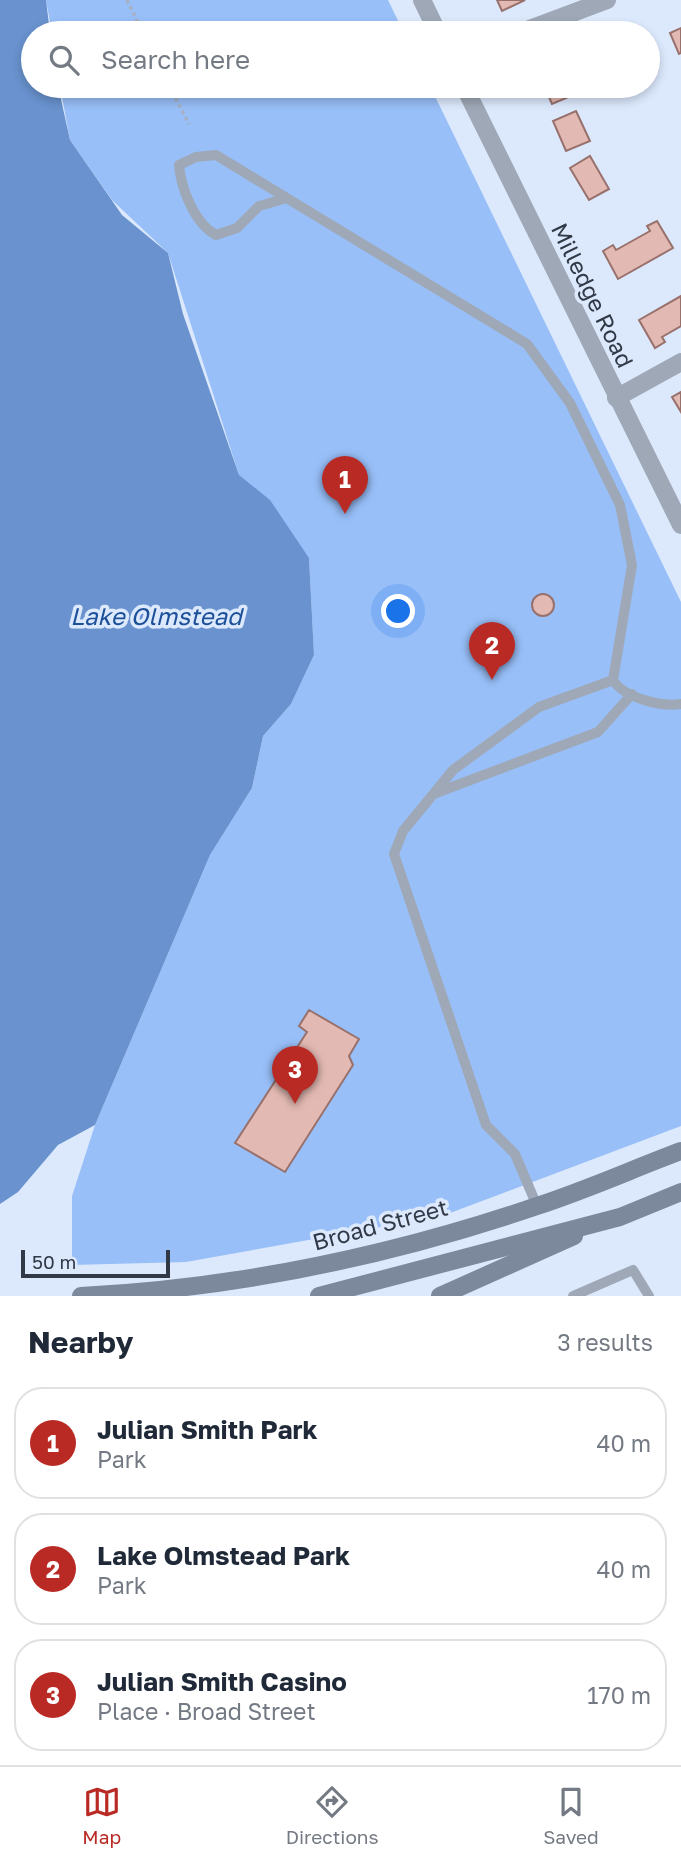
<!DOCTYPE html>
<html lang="en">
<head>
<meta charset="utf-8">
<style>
  :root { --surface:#fff; --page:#f6f6f7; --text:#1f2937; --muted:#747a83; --line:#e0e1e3; --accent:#b92a25 }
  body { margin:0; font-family:"Golos Text",sans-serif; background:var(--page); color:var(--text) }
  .scale { position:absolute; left:21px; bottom:18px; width:149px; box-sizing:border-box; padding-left:7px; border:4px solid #313946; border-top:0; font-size:19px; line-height:24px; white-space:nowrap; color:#313946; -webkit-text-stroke:5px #dce9fd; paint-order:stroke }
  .you { position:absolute; left:399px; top:612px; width:24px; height:24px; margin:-18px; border:5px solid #fff; border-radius:50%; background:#1a73e8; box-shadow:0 0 0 10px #1a73e833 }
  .badge { display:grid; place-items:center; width:46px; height:46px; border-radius:50%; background:var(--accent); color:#fff; font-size:23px; font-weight:700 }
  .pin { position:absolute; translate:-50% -58px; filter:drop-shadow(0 2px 4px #0008) }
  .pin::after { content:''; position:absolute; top:37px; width:24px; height:21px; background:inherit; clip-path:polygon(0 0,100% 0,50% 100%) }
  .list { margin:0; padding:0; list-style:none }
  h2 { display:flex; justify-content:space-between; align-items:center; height:91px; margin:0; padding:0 28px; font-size:30px }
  h2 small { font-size:23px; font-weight:400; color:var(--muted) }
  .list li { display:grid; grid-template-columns:46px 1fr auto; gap:21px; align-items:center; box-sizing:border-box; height:112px; margin:0 14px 14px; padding:0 14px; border:2px solid var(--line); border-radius:28px }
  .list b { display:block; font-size:26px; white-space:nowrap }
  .list p { margin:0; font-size:23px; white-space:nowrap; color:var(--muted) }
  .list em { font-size:23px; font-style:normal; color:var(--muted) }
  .icon { flex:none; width:38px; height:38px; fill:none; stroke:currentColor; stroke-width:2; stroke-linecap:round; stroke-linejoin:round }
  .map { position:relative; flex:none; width:681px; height:1296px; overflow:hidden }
  .search { position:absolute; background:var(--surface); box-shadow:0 4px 10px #0003; left:21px; right:21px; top:21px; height:77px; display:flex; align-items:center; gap:18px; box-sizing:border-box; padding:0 24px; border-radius:38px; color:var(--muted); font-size:26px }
  .sheet { height:469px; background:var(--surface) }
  nav { display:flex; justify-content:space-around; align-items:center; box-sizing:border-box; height:98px; border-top:2px solid var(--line); background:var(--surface); font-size:19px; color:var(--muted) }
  nav a { display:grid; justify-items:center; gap:4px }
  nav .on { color:var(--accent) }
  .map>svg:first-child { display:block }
</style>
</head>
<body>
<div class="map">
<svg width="681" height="1296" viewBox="0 0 681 1296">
  <rect width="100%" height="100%" fill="#dce9fd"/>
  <g fill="#98bff8">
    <polygon points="46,0 388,0 404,33 52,33"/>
    <polygon points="60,86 430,86 681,602 681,1126 442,1216 186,1262 72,1265 72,1196 95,1125 210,855 252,788 263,736 291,704 314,655 309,558 239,475 168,253 112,200 70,140"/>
  </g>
  <polygon fill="#6992ce" points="0,0 46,0 50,33 33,33 33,86 58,86 70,140 122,215 168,253 183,314 239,475 270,500 309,558 314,655 291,704 263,736 252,788 210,855 95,1125 58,1145 18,1192 0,1204"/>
  <g fill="#e3b9b3" stroke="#98716c" stroke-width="2">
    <polygon points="497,0 525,0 502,11"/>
    <polygon points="681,28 681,53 679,54 670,33"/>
    <polygon points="544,86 575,86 578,93 552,104"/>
    <polygon points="576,111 590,141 566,151 553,121"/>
    <polygon points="590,156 609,189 589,200 570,168"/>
    <polygon points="657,221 673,248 618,279 603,251 613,245 616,250 650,231 647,226"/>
    <polygon points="681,296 681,326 662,337 665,342 655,348 639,320"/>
    <polygon points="681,392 681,412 672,397"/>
    <circle cx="543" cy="605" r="11"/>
    <polygon points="309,1010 359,1039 349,1056 353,1065 285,1172 235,1143 307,1032 299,1026"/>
  </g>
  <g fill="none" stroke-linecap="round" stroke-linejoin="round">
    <g stroke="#a5b0c2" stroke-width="3.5" stroke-dasharray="3.5 3.5" stroke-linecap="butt">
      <polyline points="127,0 143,33"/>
      <polyline points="169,86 189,124"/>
    </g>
    <g stroke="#9fa8b6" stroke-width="10">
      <path d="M287,198L259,206L237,228L216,235C195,224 181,189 179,165L196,157L216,155L527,344L570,403L620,505L632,565L613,680C624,698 661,707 681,704"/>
      <polyline points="436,793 598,732 632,694"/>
      <polyline points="537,1206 515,1154 486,1125 394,854 403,831 453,770 539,707 613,680"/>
      <polyline points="573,1296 633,1270 649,1296"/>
    </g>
    <g stroke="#9fa8b6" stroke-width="18">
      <polyline points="422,0 438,33"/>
      <polyline points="519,33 607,0"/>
      <polyline points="464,86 681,525"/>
      <polyline points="616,398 681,362"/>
    </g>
    <g stroke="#7c899d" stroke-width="18">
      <path d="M81,1296C237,1288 390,1256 537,1206C586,1190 633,1169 681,1151"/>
      <polyline points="319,1296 620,1217 681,1192"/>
      <polyline points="440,1296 574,1236"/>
    </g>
  </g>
  <g text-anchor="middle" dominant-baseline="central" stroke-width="7" stroke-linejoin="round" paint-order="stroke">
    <g font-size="23" fill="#313946" stroke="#dce9fd">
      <text transform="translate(593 295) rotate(64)">Milledge Road</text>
      <text transform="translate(380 1224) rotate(-15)">Broad Street</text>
    </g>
    <g font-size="24" font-style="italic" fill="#1c5099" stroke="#dce9fd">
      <text x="156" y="615">Lake Olmstead</text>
    </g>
  </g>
</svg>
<div class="scale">50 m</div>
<div class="you"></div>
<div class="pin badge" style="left:345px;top:514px">1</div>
<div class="pin badge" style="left:492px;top:680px">2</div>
<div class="pin badge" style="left:295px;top:1104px">3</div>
<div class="search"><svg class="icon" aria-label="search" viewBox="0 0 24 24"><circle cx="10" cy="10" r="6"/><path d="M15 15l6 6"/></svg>Search here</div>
</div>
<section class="sheet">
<h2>Nearby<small>3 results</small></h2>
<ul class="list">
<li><span class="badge">1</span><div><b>Julian Smith Park</b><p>Park</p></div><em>40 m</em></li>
<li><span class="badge">2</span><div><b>Lake Olmstead Park</b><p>Park</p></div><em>40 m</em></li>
<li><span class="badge">3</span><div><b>Julian Smith Casino</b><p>Place · Broad Street</p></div><em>170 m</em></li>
</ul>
</section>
<nav>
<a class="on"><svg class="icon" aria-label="map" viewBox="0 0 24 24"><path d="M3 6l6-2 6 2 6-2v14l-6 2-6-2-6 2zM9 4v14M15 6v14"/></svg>Map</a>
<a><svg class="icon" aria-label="directions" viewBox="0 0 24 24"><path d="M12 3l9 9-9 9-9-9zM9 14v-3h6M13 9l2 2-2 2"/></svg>Directions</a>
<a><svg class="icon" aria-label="saved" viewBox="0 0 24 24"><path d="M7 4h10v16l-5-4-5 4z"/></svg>Saved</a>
</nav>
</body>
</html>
